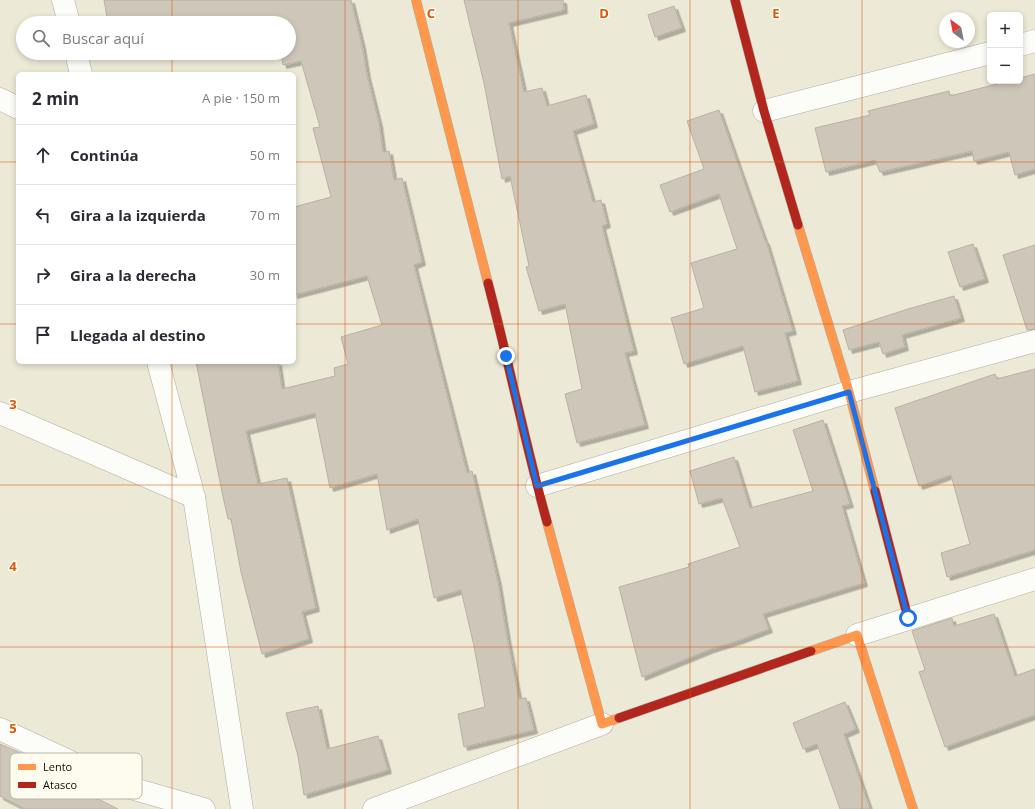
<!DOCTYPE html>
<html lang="es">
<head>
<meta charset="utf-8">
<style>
  :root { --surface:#fff; --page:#f7f7f7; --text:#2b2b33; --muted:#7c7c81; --line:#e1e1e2 }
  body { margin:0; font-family:"Open Sans",sans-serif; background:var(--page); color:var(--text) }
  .controls { position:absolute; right:12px; top:12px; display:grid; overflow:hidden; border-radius:6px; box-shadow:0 2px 6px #0003 }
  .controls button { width:36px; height:36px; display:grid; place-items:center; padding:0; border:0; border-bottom:1px solid var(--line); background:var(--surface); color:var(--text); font:20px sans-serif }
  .compass { position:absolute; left:939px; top:12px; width:36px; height:36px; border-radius:50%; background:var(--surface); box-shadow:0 2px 6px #0003; rotate:328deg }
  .stop { position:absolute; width:12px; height:12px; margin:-9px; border:3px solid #1a73e8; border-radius:50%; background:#fff }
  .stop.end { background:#1a73e8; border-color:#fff; box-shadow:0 1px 4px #0008 }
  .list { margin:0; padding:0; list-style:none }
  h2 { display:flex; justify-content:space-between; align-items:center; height:52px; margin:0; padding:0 16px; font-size:17px }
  h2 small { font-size:13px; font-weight:400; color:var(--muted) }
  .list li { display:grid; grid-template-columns:26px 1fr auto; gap:12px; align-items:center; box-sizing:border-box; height:60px; padding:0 16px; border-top:1px solid var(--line) }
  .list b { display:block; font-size:15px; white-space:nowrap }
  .list em { font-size:13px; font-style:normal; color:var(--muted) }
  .icon { flex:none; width:22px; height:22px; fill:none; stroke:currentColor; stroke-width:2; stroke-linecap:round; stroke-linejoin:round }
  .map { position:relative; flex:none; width:1035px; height:809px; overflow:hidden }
  .search { position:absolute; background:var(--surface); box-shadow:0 2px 6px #0003; left:16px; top:16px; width:280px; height:44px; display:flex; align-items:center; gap:10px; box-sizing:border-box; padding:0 14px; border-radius:22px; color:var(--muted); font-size:15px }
  .panel { position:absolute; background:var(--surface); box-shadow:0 2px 6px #0003; left:16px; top:72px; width:280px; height:292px; border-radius:6px }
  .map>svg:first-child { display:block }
</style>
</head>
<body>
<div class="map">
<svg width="1035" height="809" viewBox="0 0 1035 809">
  <defs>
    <filter id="shadow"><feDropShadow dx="3.5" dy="3.5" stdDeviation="0" flood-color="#0004"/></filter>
  </defs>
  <rect width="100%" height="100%" fill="#ece9d6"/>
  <g fill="#cec7b9" stroke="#b8b1a4" filter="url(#shadow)">
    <polygon points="104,0 351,0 362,45 367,75 379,123 383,152 389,151 394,180 402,178 422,262 414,265 467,473 472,471 498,582 507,637 519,699 526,698 534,730 464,747 458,714 485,707 474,646 461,590 434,598 418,519 387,530 377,474 330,488 315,413 246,431 258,484 287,478 316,608 302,612 309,639 262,654 241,572 231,519 228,519 222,492 196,362 278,362 282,389 335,376 334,368 348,364 341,337 382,325 367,276 294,295 294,207 331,197 313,128 320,127 301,61 283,65 281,53 289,53 289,23 108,23"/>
    <polygon points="464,0 563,0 564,10 509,23 524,92 542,88 547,106 586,95 594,124 573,131 593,202 601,200 607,224 602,226 634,351 625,353 645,425 577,443 565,394 582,389 565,304 539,311 526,267 529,266 510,176 502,179 484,83"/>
    <polygon points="674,6 682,28 655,37 648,15"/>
    <polygon points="1035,74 1035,169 1015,175 1009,152 974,161 972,151 880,172 875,160 826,172 815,128 870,115 868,111 949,91 950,96 1009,81 1020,81 1020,78"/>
    <polygon points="719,110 765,241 766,241 793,331 785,333 798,381 755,392 743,346 684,364 671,318 704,308 691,263 737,249 719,194 670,212 660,185 704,169 687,121"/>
    <polygon points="973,244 985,279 960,287 948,252"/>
    <polygon points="1035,245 1035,329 1027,330 1003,255"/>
    <polygon points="954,296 961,318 902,335 905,347 883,354 879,342 849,350 843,330 908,309"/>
    <polygon points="1035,369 1035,550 947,577 941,553 970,544 951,475 919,486 895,408 995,374 997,379"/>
    <polygon points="823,420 850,504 842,506 864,583 763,614 769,629 740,640 711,649 642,677 619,587 689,567 688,564 740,547 722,498 699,504 690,471 734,457 750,508 813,491 793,430"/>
    <polygon points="994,614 1015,676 1035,669 1035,715 945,747 919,672 925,670 912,631 952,618 954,626"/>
    <polygon points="845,702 856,729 844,734 870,809 840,809 817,744 803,749 793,723"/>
    <polygon points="318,706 327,749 378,736 388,770 304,795 298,756 286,713"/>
    <polygon points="0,744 30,757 28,763 54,777 118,809 25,809 0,796"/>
  </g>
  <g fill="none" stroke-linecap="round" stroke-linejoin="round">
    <g stroke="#b0ae9f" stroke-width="23">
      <g id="street">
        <polyline points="63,0 69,23"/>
        <polyline points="1020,45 1035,41"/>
        <polyline points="76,53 81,74"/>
        <polyline points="0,99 18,108"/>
        <polyline points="764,111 990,53"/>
        <polyline points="158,362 194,497 242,809"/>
        <polyline points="0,413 194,497"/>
        <polyline points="537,486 849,392 1035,341"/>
        <polyline points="857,635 1035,579"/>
        <polyline points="0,729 120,785 204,809"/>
        <polyline points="374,809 602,724"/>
      </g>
    </g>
    <g stroke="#b0ae9f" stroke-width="10">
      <g id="slow">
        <polyline points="416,0 488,283"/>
        <polyline points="798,225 849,392 875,491"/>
        <polyline points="547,522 602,724 619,718"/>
        <polyline points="811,651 857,635 913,809"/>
      </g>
    </g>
    <g stroke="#b0ae9f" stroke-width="10">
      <g id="jam">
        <polyline points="735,0 764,111 798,225"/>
        <path d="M488,283C509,363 525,443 547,522"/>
        <polyline points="875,491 908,618"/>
        <polyline points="619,718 811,651"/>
      </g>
    </g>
    <use href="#street" stroke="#fcfcf9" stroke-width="22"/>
    <use href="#slow" stroke="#ff974d" stroke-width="9"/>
    <use href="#jam" stroke="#b3261e" stroke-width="9"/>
  </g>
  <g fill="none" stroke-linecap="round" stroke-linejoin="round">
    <polyline stroke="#1a73e8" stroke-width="5" points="506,356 537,486 849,392 908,618"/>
  </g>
  <path fill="none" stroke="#dd550c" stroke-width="1" stroke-opacity="0.55" d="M172,0V23M345,0V809M518,0V809M690,0V809M862,0V809M172,53V74M0,162H18M294,162H1035M0,324H18M294,324H1035M172,362V809M0,485H1035M0,647H1035"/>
  <rect x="10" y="753" width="132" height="46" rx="6" fill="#fefcee" stroke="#b7b5a8" stroke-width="1"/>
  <rect x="18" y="764" width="18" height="6" fill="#ff974d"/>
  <rect x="18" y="782" width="18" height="6" fill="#b3261e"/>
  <g font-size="11" fill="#110f04">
    <text x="43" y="771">Lento</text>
    <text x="43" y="789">Atasco</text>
  </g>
  <g font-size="13" text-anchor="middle" font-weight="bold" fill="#dd550c" stroke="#fefcee" stroke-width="3" stroke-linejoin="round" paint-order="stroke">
    <text x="431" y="18">C</text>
    <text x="604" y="18">D</text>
    <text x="776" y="18">E</text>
    <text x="13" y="409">3</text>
    <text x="13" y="571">4</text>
    <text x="13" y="733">5</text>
  </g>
</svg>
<div class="controls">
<button>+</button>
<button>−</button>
</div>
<svg class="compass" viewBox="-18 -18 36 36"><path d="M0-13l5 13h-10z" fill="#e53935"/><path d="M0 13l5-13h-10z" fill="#7c7c81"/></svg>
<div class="stop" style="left:908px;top:618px"></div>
<div class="stop end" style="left:506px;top:356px"></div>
<div class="search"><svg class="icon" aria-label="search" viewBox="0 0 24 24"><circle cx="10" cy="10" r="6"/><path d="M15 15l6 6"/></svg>Buscar aquí</div>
<section class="panel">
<h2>2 min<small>A pie · 150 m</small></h2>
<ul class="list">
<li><svg class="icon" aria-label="ahead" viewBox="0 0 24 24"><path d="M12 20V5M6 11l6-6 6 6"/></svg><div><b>Continúa</b></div><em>50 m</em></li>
<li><svg class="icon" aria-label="left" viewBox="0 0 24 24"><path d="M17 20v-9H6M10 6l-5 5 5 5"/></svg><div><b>Gira a la izquierda</b></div><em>70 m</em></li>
<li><svg class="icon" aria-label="right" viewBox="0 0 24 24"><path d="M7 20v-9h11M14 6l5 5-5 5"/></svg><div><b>Gira a la derecha</b></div><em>30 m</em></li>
<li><svg class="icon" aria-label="arrive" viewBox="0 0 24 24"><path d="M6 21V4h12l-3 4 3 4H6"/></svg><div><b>Llegada al destino</b></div></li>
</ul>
</section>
</div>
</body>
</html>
